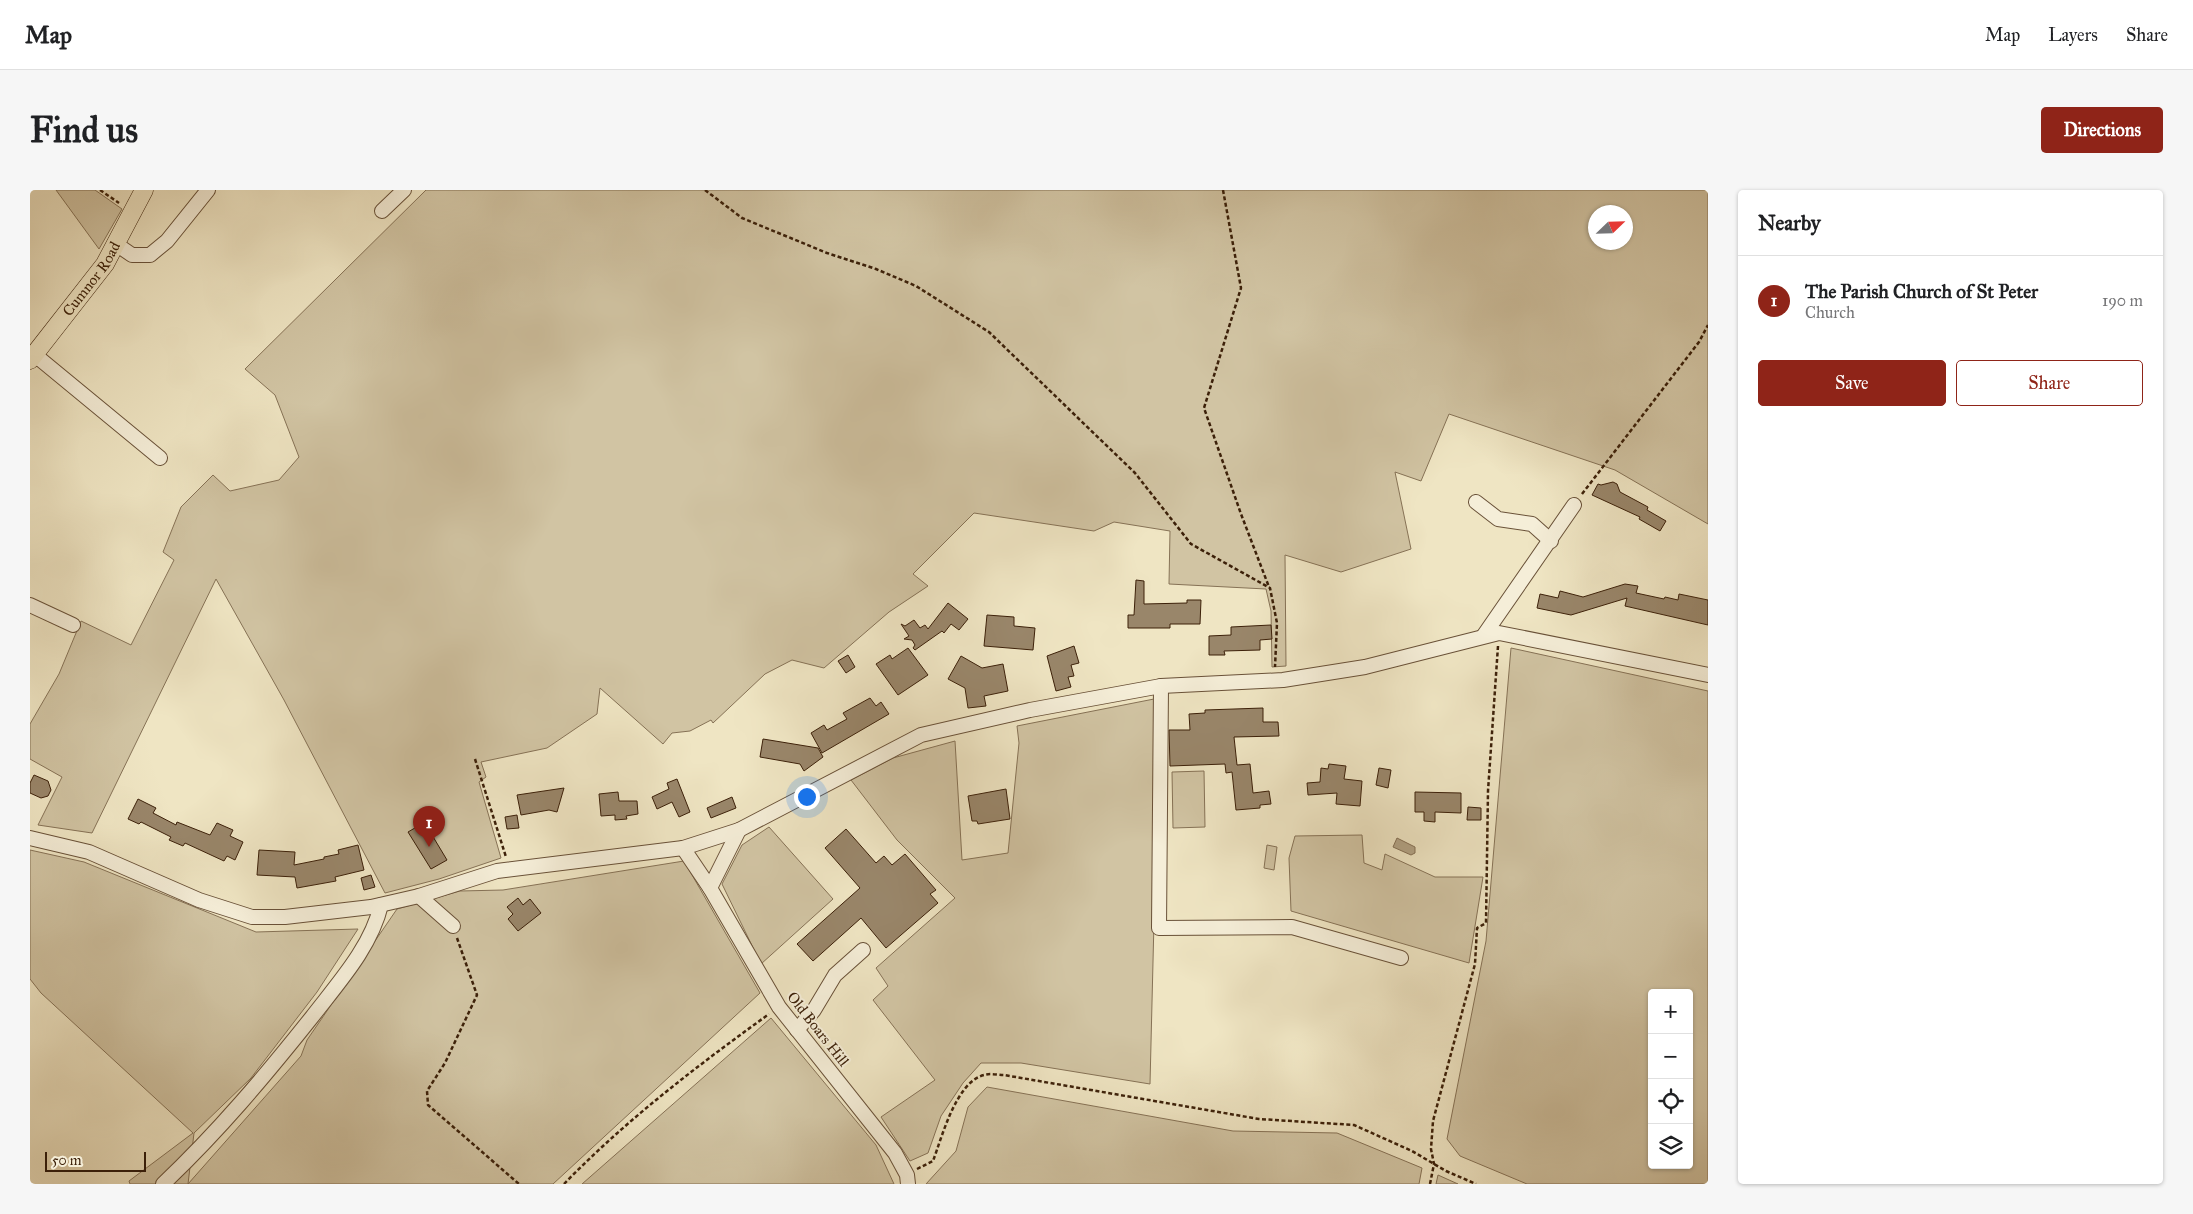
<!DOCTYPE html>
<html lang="en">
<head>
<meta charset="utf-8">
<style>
  :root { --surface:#fff; --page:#f6f6f6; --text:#202124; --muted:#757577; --line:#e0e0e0; --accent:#8f2418 }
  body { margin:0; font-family:"IM FELL Great Primer",serif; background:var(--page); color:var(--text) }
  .controls { position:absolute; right:15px; bottom:15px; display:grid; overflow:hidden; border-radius:5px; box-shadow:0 1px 4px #0004 }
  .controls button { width:45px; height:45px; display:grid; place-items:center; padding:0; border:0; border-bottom:1px solid var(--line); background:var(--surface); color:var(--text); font:25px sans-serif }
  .compass { position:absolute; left:1558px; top:15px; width:45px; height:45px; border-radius:50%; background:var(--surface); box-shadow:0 1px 4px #0004; rotate:67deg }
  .scale { position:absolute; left:15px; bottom:12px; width:101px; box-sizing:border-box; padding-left:5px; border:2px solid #3c2009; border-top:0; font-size:14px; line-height:18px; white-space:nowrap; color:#3c2009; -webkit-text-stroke:4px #f5eed8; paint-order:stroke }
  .you { position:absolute; left:776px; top:606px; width:18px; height:18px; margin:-12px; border:4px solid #fff; border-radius:50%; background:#1a73e8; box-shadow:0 0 0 8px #1a73e833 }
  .badge { display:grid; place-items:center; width:32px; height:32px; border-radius:50%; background:var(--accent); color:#fff; font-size:16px; font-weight:700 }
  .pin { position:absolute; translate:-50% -41px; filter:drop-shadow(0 1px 2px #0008) }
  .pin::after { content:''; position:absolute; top:26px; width:18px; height:15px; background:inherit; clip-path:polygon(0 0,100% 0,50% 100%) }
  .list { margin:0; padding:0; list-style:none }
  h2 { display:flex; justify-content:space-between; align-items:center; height:65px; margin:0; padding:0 20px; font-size:21px }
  h2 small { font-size:16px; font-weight:400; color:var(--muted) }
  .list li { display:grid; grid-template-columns:32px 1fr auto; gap:15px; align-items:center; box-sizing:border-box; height:90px; padding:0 20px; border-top:1px solid var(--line) }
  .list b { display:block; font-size:19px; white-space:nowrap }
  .list p { margin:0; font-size:16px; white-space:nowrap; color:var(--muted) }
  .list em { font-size:16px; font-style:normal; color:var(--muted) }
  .actions { display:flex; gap:10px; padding:15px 20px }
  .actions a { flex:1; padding:11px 0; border:1px solid var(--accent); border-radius:5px; text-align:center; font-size:18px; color:var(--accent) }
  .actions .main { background:var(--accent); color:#fff }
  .icon { flex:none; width:28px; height:28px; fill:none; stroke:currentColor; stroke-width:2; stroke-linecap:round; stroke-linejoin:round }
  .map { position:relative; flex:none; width:1678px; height:994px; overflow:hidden; border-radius:5px }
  header { display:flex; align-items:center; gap:30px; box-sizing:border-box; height:70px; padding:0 25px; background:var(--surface); border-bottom:1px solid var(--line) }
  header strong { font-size:24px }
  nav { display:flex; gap:28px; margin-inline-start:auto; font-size:18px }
  .intro { display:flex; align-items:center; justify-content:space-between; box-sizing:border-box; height:120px; padding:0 30px }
  h1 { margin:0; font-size:35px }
  .button { padding:12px 22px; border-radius:5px; background:var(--accent); color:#fff; font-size:18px; font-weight:700 }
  main { display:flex; gap:30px; padding:0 30px }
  aside { flex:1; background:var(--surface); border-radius:5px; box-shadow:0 1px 4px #0004 }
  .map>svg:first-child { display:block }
</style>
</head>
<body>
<header>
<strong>Map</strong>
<nav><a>Map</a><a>Layers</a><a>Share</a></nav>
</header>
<div class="intro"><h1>Find us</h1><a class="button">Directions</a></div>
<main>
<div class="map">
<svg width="1678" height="994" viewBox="0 0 1678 994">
  <rect width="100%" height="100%" fill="#efe5c3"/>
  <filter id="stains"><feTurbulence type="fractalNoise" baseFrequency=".004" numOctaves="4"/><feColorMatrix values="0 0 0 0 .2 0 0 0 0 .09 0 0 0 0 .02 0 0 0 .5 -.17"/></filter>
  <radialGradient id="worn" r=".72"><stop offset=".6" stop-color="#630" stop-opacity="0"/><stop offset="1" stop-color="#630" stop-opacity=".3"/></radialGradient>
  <g fill="#d1c4a3" stroke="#867256" fill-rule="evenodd">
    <polygon points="26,0 65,0 92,19 69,59"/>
    <path d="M396,0H1678V334L1585,280L1419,224L1391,291L1365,282L1381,359L1311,382L1255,365L1256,476L1242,477L1241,421L1236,399L1139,394L1140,341L1084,332L1064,341L944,323L883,384L898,396L859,422L794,478L762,470L735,484L683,533L681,530L660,541L642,543L633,554L570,498L567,524L517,558L451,572L456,587L449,592L471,668L409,689L355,703L254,510L186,389L62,643L8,635L32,587L0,569V534L29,484L51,431L101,455L144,370L133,362L151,317L183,285L200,301L249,290L269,267L245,205L215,179ZM1566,22H1596V52H1566Z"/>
    <path d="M1481,458L1678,501V994H1497L1430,966L1417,949L1456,751ZM1622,803H1659V975H1622Z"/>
    <polygon points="1124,509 1124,731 1120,894 991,873 951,873 933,893 911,926 898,963 880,971 851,927 905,890 843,810 858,796 846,778 925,708 867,650 821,590 863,568 925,551 932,670 978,663 989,553 987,536"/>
    <polygon points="1174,581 1175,637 1143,638 1142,582"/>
    <polygon points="739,637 803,709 731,774 692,694 712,655"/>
    <polygon points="1332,645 1334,673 1352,680 1355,664 1405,687 1453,687 1439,773 1261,721 1259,668 1265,646"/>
    <polygon points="1237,655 1247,657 1244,680 1234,678"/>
    <polygon points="0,660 54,672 226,742 328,739 287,802 221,888 164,943 158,994 100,994 99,991 163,943 11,803 0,789"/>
    <polygon points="654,671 730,803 523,994 158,994 271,866 277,850 367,719 430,701 473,700"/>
    <polygon points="741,828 846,955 864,994 552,994"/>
    <polygon points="957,897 1203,941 1307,943 1392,978 1389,994 896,994 926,961 938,917"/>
    <polygon points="1408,985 1428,994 1406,994"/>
  </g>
  <polygon fill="#b2a284" stroke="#836e53" points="1367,648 1385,657 1385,663 1381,665 1363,657"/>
  <g fill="#99866a" stroke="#3c2009">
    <polygon points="1583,292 1587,294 1590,302 1618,317 1617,320 1636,331 1630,341 1609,329 1610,327 1562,305 1568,294 1571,295"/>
    <polygon points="1106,390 1114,391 1114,414 1157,413 1157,410 1171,410 1170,434 1140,434 1140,438 1098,438 1098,425 1104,425"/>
    <polygon points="1595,394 1608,396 1606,403 1634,409 1635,407 1648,410 1649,404 1678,410 1678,435 1595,416 1597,408 1541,425 1507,418 1510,404 1528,408 1530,401 1553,407"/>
    <polygon points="918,413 938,429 929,440 921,434 914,443 912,441 885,460 883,458 885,455 882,450 874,449 879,446 871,434 875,436 884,430 890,438 895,435 898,439"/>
    <polygon points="957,425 984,427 984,436 1005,438 1003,460 954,456"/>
    <polygon points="1241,435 1242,449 1230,450 1230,460 1194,461 1195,465 1179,465 1179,446 1201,445 1201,437"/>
    <polygon points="1044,456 1049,473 1041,475 1044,486 1038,487 1041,497 1026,501 1017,466"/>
    <polygon points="878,458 898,485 868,505 846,474 860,465 862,469"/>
    <polygon points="818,465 825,477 816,483 808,471"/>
    <polygon points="931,466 952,478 973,474 978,501 954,506 956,516 938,518 935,498 918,489"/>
    <polygon points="840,508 846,516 851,512 859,524 792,563 781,543 794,535 797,540 817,529 813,523"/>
    <polygon points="1233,518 1233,532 1248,532 1249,546 1204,547 1207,575 1220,574 1223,603 1239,601 1241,614 1230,615 1230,618 1206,620 1202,582 1196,583 1195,574 1140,576 1139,540 1160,540 1159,524 1175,523 1175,520"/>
    <polygon points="733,549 788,558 793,567 774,581 770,574 730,567"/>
    <polygon points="1299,574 1316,576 1314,589 1332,591 1330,616 1306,614 1307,603 1278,605 1277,593 1290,592 1291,578 1298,579"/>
    <polygon points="1349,578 1361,580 1358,598 1346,595"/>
    <polygon points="4,585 18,591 21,600 18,606 11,608 0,603 0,593"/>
    <polygon points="647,589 660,622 649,627 642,612 627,619 622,607 639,599 637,593"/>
    <polygon points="534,598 527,622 519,620 491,625 487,605"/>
    <polygon points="976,599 980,629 948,634 947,631 942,631 938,606"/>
    <polygon points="588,602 589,611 607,611 608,624 596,626 597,629 585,630 585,625 571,626 569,604"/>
    <polygon points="1385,602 1431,603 1431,623 1405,622 1405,632 1394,631 1394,622 1385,622"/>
    <polygon points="702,607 706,618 681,628 677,618"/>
    <polygon points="108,609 126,618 123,623 146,635 147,632 180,645 187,633 203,640 200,646 213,652 205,670 197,666 194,671 155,653 153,656 139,650 141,647 111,632 109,634 98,629"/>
    <polygon points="1438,617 1451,618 1451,630 1437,630"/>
    <polygon points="487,625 489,638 477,639 475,627"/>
    <polygon points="402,628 410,640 402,645 417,670 401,679 378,642"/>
    <polygon points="816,639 846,673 854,666 862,675 875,664 906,700 900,704 908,713 856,758 831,728 783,771 767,754 830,698 795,658"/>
    <polygon points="328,655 334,680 305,687 306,691 267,698 265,687 227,685 229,660 265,662 264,675 294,669 294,667 309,664 308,660"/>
    <polygon points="341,685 345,697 334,700 331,688"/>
    <polygon points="488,708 493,715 500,709 511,723 488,741 478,729 483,724 477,717"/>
  </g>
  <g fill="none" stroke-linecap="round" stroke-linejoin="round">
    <g stroke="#695138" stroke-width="16">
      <g id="minor">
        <polyline points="352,21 374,0"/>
        <polyline points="86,54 102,65 120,65 137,51 178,0"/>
        <polyline points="5,165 130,268"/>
        <polyline points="1446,312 1468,329 1502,334 1521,351"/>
        <polyline points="0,415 43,435"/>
        <polyline points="1454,445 1544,315"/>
        <polyline points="1131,496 1129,738 1262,737 1371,768"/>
        <polyline points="0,648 59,662 169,710 222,727 255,727 341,717 389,706 467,681 653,658 709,640 891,545 1000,520 1131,496 1253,490 1335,477 1469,443 1678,485"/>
        <polyline points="653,658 680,698 749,817 865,963 877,985 878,994"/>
        <polyline points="680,698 709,640"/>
        <polyline points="389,706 423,736"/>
        <polyline points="767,840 784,820 805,785 833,760"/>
        <path d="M133,994C188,942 235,886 282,827C309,792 341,757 351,715"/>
      </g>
    </g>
    <g stroke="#3c2009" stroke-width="19">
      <g id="major">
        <path id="s1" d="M0,170L75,74L114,0"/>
      </g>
    </g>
    <g stroke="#3c2009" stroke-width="2.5" stroke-dasharray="4 2.5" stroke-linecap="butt">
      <polyline points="70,0 89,13"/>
      <polyline points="675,0 712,28 797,63 846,79 886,96 959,142 1105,283 1161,354 1240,398 1247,433 1245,477"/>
      <polyline points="1193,0 1211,98 1174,218 1211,324 1239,397"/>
      <polyline points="1552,304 1669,152 1678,135"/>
      <polyline points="445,569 476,667"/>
      <polyline points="427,748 447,805 415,873 397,901 398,915 489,994"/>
      <path d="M887,979L903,971C912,947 926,892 954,885C960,883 968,885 974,885L1229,929L1324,935L1382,961L1416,981L1446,994"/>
      <path d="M534,994C596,930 667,876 739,824"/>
      <polyline points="1400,994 1404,974 1401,959 1403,931 1445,774 1447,738 1456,733 1458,601 1468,456"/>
    </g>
    <use href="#minor" stroke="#f5eed8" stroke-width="14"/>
    <use href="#major" stroke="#efe5c3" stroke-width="18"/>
  </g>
  <g text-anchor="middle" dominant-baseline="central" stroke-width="4" stroke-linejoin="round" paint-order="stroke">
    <g font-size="15" fill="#3c2009" stroke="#f5eed8">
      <text stroke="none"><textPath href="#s1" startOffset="102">Cumnor Road</textPath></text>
      <text transform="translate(788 839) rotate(52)">Old Boars Hill</text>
    </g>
  </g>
  <rect width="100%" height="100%" filter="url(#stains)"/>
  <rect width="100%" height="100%" fill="url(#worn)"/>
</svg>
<div class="controls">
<button>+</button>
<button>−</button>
<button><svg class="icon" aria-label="locate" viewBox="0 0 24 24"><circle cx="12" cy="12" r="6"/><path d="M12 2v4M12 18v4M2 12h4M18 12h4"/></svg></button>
<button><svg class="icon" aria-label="layers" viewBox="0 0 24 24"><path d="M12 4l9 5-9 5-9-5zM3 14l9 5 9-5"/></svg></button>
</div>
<svg class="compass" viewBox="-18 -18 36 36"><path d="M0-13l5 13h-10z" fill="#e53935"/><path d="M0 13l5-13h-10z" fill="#757577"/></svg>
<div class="scale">50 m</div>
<div class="you"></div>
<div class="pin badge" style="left:399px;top:657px">1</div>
</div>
<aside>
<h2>Nearby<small></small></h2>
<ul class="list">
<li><span class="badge">1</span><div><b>The Parish Church of St Peter</b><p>Church</p></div><em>190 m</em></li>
</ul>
<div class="actions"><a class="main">Save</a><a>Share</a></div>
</aside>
</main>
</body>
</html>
